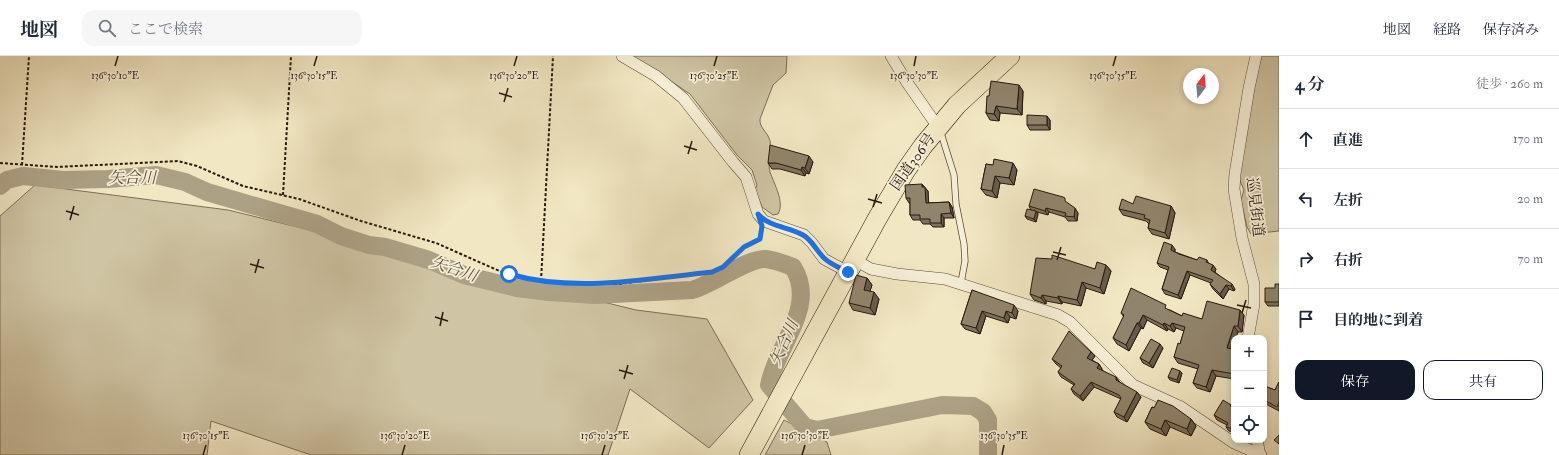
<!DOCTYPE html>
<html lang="ja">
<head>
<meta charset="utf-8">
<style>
  :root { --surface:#fff; --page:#f6f6f7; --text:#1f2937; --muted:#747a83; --line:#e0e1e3; --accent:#111827 }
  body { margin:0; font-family:"IM FELL Double Pica","Noto Serif JP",serif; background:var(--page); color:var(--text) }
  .controls { position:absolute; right:12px; bottom:12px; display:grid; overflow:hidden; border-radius:8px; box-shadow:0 2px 6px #0003 }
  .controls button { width:36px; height:36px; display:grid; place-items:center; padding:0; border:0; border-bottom:1px solid var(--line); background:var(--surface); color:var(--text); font:20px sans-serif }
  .compass { position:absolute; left:1183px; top:12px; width:36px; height:36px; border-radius:50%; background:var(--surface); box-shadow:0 2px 6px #0003; rotate:16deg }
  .stop { position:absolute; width:12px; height:12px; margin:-9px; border:3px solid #1a73e8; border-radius:50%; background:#fff }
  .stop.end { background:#1a73e8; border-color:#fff; box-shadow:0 1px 4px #0008 }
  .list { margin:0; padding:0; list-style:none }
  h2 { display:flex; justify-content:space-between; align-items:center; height:52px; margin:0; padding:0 16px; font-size:17px }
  h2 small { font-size:13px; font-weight:400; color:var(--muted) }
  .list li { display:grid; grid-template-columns:26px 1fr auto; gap:12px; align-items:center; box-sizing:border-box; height:60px; padding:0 16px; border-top:1px solid var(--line) }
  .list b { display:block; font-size:15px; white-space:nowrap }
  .list em { font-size:13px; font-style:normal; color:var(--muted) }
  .actions { display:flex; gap:8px; padding:12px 16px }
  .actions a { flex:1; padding:9px 0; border:1px solid var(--accent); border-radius:12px; text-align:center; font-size:14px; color:var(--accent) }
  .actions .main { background:var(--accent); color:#fff }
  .icon { flex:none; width:22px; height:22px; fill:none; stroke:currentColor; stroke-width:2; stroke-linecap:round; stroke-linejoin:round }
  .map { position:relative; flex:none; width:1279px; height:399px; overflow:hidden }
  header { display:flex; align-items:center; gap:24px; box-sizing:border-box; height:56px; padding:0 20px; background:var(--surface); border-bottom:1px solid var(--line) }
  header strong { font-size:19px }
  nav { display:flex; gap:22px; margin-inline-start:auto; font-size:14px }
  .search { width:280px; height:36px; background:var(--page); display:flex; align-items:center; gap:10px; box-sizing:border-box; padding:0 14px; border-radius:12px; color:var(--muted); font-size:15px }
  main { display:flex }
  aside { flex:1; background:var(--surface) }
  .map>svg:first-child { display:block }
</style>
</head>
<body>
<header>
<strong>地図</strong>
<div class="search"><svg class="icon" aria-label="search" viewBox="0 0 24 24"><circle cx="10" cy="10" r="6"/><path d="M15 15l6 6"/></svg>ここで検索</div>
<nav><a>地図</a><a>経路</a><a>保存済み</a></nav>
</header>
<main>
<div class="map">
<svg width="1279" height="399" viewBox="0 0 1279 399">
  <rect width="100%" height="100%" fill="#f1e7c2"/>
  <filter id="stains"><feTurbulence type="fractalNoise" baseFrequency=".005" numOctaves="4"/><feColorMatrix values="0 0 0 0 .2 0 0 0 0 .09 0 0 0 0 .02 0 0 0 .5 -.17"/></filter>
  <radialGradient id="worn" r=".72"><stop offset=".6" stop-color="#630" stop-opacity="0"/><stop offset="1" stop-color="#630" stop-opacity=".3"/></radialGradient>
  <g fill="#cfc4a3" stroke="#7c6e58">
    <path d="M628,0H787L786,17L773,29L760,63C759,72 768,76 770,85C772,93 767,104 770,116C774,128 785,146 778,158L773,159L762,151L755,134L757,129L752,114L737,99L690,38L659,17Z"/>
    <polygon points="1260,0 1279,0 1279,175 1251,178 1247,171 1241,144 1244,134 1238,120"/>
    <polygon points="35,129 228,154 636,254 707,263 753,344 709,392 630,333 608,399 311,399 211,365 207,399 0,399 0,160"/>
    <polygon points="784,364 827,386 831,399 765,399"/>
  </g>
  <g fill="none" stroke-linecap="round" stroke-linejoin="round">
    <path stroke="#ada185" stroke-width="18" d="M0,130L7,124L23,120L63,124L108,123L156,119L185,126L207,136L317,168L341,180L369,189L385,191L429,204L464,219L517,232L549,236L595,239L692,234C712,229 749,201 766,203C775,204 785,208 793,211C818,251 776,290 769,329L805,371L817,374L942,349L973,350L983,356L988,364V399"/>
    <g stroke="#5b4c3b" stroke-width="7">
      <polyline id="service" points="940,74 954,119 956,148 964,188 965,205 961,227"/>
    </g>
    <g stroke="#5b4c3b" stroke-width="12">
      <g id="minor">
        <polyline points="622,0 656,20 683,42 733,106 746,121 758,158 764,165 804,179 812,187 824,203 848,216"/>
        <polyline points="891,0 906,25 938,71"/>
        <polyline points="855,204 871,213 897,218 945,223 1058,259 1070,266 1133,329 1181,351 1234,387 1261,399"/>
        <polyline points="1248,282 1254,248 1254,228 1242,182 1234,133 1235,118 1249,32 1256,0"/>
        <polyline points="1257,384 1260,399"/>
      </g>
    </g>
    <g stroke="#29190e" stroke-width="20">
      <polyline id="trunk" points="749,399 877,163 906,114 923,90 957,49 1010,0"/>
    </g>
    <g stroke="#29190e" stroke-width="2" stroke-dasharray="3 2" stroke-linecap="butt">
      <polyline points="0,107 57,111 178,105 197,110 243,130 299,143 361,165 436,187 504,217 525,223 586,228 619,228 712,216 723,211 744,191 760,183 761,174"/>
      <polyline points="22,109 29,0"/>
      <polyline points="283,139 291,0"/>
      <polyline points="541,225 553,0"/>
    </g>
    <use href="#service" stroke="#f6efd7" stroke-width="5.5"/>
    <use href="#minor" stroke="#f6efd7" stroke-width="11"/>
    <use href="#trunk" stroke="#f1e7c2" stroke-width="19"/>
  </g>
  <g fill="#7d725d" stroke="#29190e">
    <polygon points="1023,35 1022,59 1000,57 999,65 990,64 986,57 989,40"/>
    <polygon points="1050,64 1050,74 1030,74 1027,69"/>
    <polygon points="813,106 809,118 806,117 805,120 780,113 772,113 768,107"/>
    <polygon points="986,108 1017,114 1014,129 1000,127 997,142 986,139 981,133"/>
    <polygon points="924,131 928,135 928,147 949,146 952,151 954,162 944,162 944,171 933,171 930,168 923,168 920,164 913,164 910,159 910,147 909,147 906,142"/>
    <polygon points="1068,147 1078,157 1077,165 1068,165 1065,161 1049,156 1048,159 1037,156 1038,158 1036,166 1027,163 1025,160 1031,154 1029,150"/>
    <polygon points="1133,148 1171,150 1175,157 1169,183 1152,178 1148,172 1149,168 1146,165 1123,159 1119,153"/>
    <polygon points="1175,193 1175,196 1197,204 1207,204 1209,208 1216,213 1215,216 1235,233 1234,235 1229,233 1223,243 1213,233 1210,228 1211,227 1190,219 1181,243 1165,238 1162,233 1168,214 1160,211 1157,207"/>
    <polygon points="1106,209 1111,215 1104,238 1086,232 1081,250 1062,246 1062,248 1046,245 1046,248 1034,244 1030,238 1095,213"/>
    <polygon points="867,222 872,229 870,235 879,243 875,259 853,254 849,247"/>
    <polygon points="1279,228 1279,250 1268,250 1265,246 1275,232"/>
    <polygon points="972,234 1018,255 1016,263 1010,261 1008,267 986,260 980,278 965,273 961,268"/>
    <polygon points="1170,254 1182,260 1202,263 1244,259 1242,276 1238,276 1234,282 1234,287 1232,293 1234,294 1234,323 1216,320 1210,336 1197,332 1193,327 1198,313 1178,307 1174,301 1180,288 1184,275 1176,272 1174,276 1168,273 1167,275 1147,264 1143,273 1141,272 1129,295 1117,288 1113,282 1124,261 1121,257"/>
    <polygon points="1163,292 1153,312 1143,307 1140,302"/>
    <polygon points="1091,296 1095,300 1092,304 1099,308 1102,313 1102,314 1119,325 1119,326 1141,341 1127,366 1117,361 1114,356 1121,343 1094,331 1083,345 1074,338 1071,333 1074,329 1061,321 1058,316 1061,312 1056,308 1052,303"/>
    <polygon points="1180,315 1182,317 1179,327 1170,324 1168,321"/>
    <polygon points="1279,326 1279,355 1264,347 1264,330 1275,334"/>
    <polygon points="1152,351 1191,363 1196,370 1191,380 1170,371 1166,380 1150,373 1145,366"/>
    <polygon points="1233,351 1234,351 1234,377 1233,376 1229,375 1226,371 1227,369 1217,364 1214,359"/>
  </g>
  <g fill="#665c4c" stroke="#29190e">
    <polygon points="1019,29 1023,35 1022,59 1017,53"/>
    <polygon points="996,50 1000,57 999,65 994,58"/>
    <polygon points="1047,60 1050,64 1050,74 1047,69"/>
    <polygon points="809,100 813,106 809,118 805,112"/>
    <polygon points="1013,107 1017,114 1014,129 1009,122"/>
    <polygon points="802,111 806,117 805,120 801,114"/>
    <polygon points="995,120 1000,127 997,142 992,135"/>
    <polygon points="922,128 928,135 929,152 926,147 922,131"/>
    <polygon points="949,146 952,151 954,162 951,157"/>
    <polygon points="1171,150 1175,157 1169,183 1165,177"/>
    <polygon points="1046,152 1049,156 1048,159 1045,155"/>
    <polygon points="1075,152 1078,157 1077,165 1074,161"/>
    <polygon points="1036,155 1038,158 1036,166 1034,163"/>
    <polygon points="941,158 944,162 944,171 941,167"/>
    <polygon points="1172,189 1175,193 1174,198 1171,194"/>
    <polygon points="1106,209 1111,215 1104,238 1100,232"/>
    <polygon points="1213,209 1216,213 1214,218 1211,214"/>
    <polygon points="1187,215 1190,219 1181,243 1178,239"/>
    <polygon points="867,222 872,229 868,241 864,234"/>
    <polygon points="1082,226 1086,232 1081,250 1077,244"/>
    <polygon points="1232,228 1235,233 1234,235 1231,230"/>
    <polygon points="1226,229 1229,233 1223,243 1220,238"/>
    <polygon points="874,236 879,243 875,259 870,252"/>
    <polygon points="1042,239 1046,245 1046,248 1041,242"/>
    <polygon points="1058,240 1062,246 1062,248 1058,242"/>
    <polygon points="1014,249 1018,255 1016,263 1012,257"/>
    <polygon points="1240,254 1244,259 1242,276 1238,270"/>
    <polygon points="982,255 986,260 980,278 976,272"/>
    <polygon points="1006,255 1010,261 1008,267 1004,262"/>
    <polygon points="1143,259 1147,264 1143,273 1139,267"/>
    <polygon points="1137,267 1141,272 1129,295 1126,289"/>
    <polygon points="1164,267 1168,273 1167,275 1163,269"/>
    <polygon points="1172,267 1176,272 1174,276 1170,270"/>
    <polygon points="1234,270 1238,276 1236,282 1234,282 1234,287 1231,297 1227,292"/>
    <polygon points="1160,288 1163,292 1153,312 1149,307"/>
    <polygon points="1091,296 1095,300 1091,306 1087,302"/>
    <polygon points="1099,308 1102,313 1100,317 1097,312"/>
    <polygon points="1212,314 1216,320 1210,336 1206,331"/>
    <polygon points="1180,315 1182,317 1179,327 1177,324"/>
    <polygon points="1116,321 1119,325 1119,329 1116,324"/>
    <polygon points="1091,326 1094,331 1083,345 1080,340"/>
    <polygon points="1137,336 1141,341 1127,366 1124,361"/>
    <polygon points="1191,363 1196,370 1191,380 1187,373"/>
    <polygon points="1165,364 1170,371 1166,380 1161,373"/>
  </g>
  <g fill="#91846c" stroke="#29190e">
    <polygon points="991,25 1019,29 1017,53 996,50 994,58 986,57 987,40 989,40"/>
    <polygon points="1027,59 1047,60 1047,69 1027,69"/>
    <polygon points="770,89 809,100 805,112 802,111 801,114 776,107 768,107"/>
    <polygon points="994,103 1013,107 1009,122 995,120 992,135 981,133 986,108 993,109"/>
    <polygon points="922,128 922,131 925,131 926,147 949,146 951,157 941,158 941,167 930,167 930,163 920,163 920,159 910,159 910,142 906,142 905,129"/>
    <polygon points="1034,133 1063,141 1065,142 1065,145 1075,152 1074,161 1065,160 1066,157 1046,152 1045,155 1029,150"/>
    <polygon points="1136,140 1171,150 1165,177 1148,172 1150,164 1144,162 1145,159 1119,153 1122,143 1133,148"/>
    <polygon points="1027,153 1036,155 1034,163 1025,160"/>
    <polygon points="1164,186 1172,189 1171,194 1179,198 1197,204 1199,201 1207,204 1206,206 1213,209 1211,214 1232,228 1231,230 1226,229 1220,238 1210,228 1213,224 1187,215 1178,239 1162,233 1169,211 1157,207"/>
    <polygon points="1052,199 1095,213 1097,206 1106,209 1100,232 1082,226 1077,244 1058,240 1058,242 1042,239 1041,242 1030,238 1036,202 1052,203"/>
    <polygon points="856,219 867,222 864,234 874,236 870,252 849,247"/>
    <polygon points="1275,228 1279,228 1279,246 1265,246 1265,232 1275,232"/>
    <polygon points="1131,232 1166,249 1165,252 1182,260 1183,257 1202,263 1207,245 1240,254 1238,270 1234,270 1227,292 1233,293 1233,295 1234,295 1234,318 1212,314 1206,331 1193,327 1199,309 1174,301 1178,287 1180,288 1185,271 1172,267 1170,270 1164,267 1163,269 1143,259 1139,267 1137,267 1126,289 1113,282 1124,259 1121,257"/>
    <polygon points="972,234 1014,249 1012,257 1006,255 1004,262 982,255 976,272 961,268"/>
    <polygon points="1069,275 1091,296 1087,302 1099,308 1097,312 1116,321 1116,324 1137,336 1124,361 1114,356 1121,342 1119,339 1091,326 1080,340 1071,333 1075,328 1058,316 1062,310 1052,303"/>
    <polygon points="1151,283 1160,288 1149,307 1140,302"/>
    <polygon points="1172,312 1180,315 1177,324 1168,321"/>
    <polygon points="1279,326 1279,346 1277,351 1264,344 1264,330 1275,334"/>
    <polygon points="1158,344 1173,350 1191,363 1187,373 1165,364 1161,373 1145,366 1152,351 1154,352"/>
    <polygon points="1223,344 1231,349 1230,350 1234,351 1234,376 1233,375 1233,373 1226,371 1228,367 1214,359"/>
    <polygon points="1279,379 1279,388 1274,384"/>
  </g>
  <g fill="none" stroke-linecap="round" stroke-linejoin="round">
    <path stroke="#1a73e8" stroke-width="5" d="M509,218C575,237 645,223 712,216L723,211L744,191L760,183L762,170L758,158C771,172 787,170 803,179C812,184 816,194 824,202C830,208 840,212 848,216"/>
  </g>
  <path fill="none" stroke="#29190e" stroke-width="1.5" d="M115,10L118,0M314,10L317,0M514,10L517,0M714,10L717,0M914,10L916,0M1113,10L1116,0M499,37L512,41M504,46L508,32M684,90L697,94M688,98L692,85M868,143L882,147M873,151L877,138M66,155L79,159M70,164L74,150M1053,196L1066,199M1057,204L1061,191M250,208L264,212M255,217L259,203M1237,249L1251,252M1242,257L1246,244M435,261L448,265M440,270L443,256M619,314L633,318M624,323L628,309M203,399L206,389M402,399L405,389M602,399L605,389M802,399L805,389M1002,399L1004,389"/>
  <g text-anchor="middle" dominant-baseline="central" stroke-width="3.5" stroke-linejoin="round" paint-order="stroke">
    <g font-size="15" fill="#29190e" stroke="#f6efd7">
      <text transform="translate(913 106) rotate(-55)">国道306号</text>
      <text transform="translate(1255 151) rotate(83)">巡見街道</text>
    </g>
    <g font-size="16" font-style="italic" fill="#5e4f3e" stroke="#f6efd7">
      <text x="132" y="122">矢合川</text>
      <text transform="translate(454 213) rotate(19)">矢合川</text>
      <text transform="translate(784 287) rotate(-66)">矢合川</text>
    </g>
  </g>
  <g font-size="10" text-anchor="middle" fill="#29190e" stroke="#f6efd7" stroke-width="3.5" stroke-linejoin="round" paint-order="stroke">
    <text x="115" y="23">136°30'10"E</text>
    <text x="314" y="23">136°30'15"E</text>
    <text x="514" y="23">136°30'20"E</text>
    <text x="714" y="23">136°30'25"E</text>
    <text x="914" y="23">136°30'30"E</text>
    <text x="1113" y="23">136°30'35"E</text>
    <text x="206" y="383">136°30'15"E</text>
    <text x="405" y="383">136°30'20"E</text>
    <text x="605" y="383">136°30'25"E</text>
    <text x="805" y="383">136°30'30"E</text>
    <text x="1004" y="383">136°30'35"E</text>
  </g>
  <rect width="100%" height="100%" filter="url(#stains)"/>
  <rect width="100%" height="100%" fill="url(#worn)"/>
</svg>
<div class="controls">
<button>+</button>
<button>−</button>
<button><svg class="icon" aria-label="locate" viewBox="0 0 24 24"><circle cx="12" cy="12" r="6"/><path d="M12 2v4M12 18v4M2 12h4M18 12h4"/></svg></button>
</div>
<svg class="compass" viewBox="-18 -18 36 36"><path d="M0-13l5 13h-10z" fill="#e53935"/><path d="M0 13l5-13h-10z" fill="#747a83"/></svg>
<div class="stop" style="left:509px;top:218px"></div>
<div class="stop end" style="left:848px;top:216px"></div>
</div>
<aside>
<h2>4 分<small>徒歩 · 260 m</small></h2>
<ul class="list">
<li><svg class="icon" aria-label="ahead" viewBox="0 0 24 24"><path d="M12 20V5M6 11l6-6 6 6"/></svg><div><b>直進</b></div><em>170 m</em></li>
<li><svg class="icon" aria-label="left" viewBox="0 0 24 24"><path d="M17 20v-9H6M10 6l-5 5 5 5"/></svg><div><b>左折</b></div><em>20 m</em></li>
<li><svg class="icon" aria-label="right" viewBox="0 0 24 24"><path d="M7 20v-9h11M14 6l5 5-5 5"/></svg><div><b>右折</b></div><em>70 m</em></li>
<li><svg class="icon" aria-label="arrive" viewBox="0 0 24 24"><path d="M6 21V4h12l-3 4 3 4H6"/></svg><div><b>目的地に到着</b></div></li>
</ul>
<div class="actions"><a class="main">保存</a><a>共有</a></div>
</aside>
</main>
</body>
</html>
